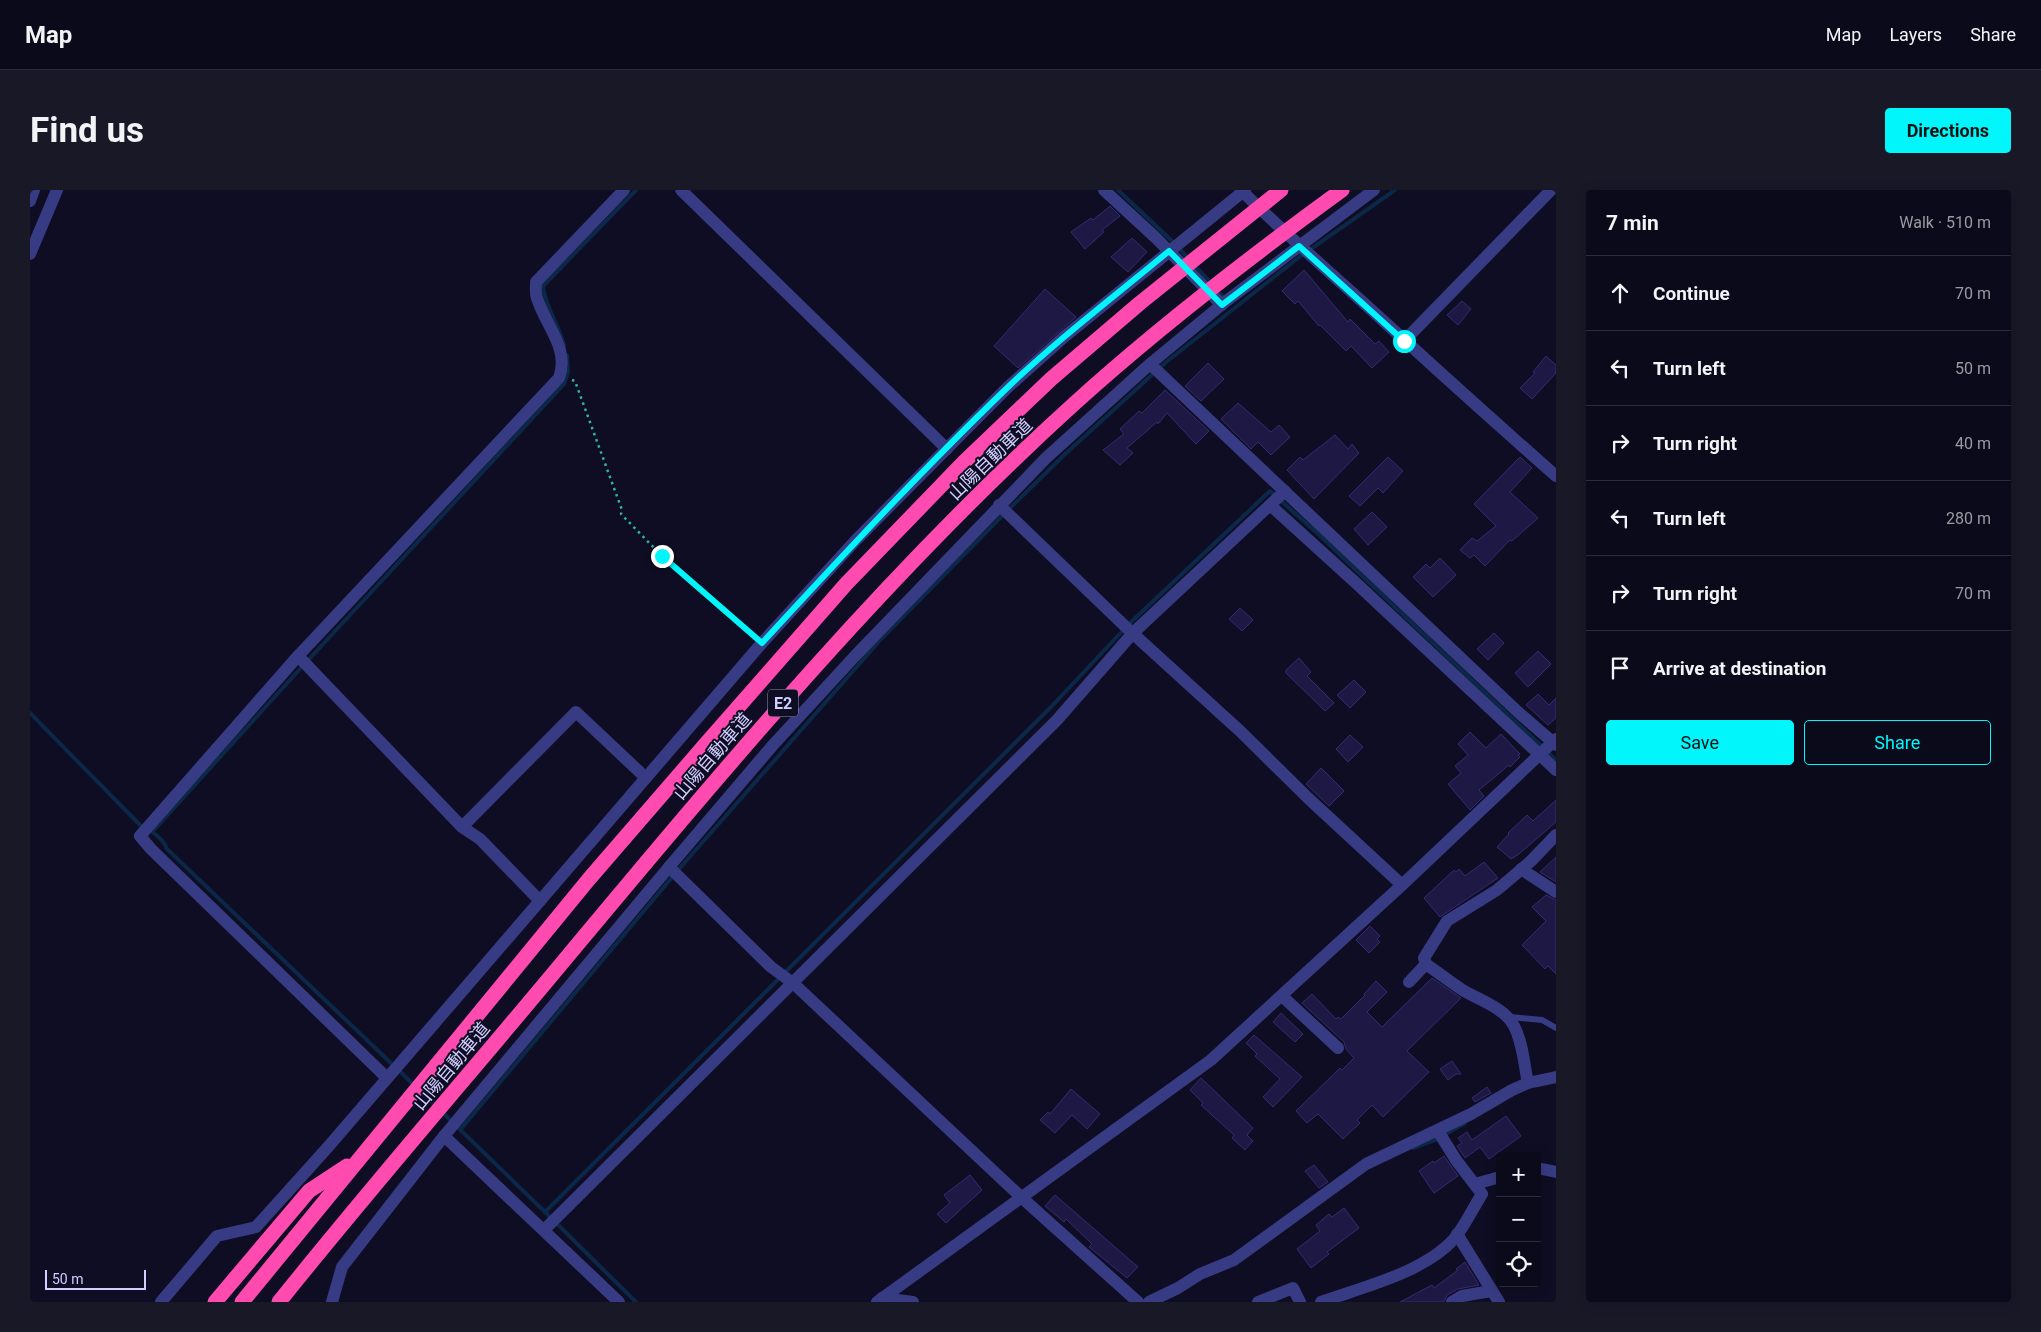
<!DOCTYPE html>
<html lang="en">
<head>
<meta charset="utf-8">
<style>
  :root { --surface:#0b0a1a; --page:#191827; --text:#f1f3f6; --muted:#9a9aa2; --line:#2b2b39; --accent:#00f6fa }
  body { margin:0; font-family:Roboto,"Noto Sans JP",sans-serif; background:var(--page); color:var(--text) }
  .controls { position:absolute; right:15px; bottom:15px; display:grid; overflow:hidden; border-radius:5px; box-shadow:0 2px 12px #0003 }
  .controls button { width:45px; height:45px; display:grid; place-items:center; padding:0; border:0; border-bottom:1px solid var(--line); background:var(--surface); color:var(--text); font:25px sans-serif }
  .scale { position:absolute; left:15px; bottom:12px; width:101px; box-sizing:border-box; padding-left:5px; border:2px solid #d1cfff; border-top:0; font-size:14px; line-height:18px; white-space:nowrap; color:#d1cfff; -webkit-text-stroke:4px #0f0d23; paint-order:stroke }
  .stop { position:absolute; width:15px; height:15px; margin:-11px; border:4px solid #00f6fa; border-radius:50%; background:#fff }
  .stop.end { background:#00f6fa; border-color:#fff; box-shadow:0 1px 5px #0008 }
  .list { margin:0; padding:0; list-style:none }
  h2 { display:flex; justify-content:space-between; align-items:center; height:65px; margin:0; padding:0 20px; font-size:21px }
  h2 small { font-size:16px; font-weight:400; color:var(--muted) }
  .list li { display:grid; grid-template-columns:32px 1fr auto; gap:15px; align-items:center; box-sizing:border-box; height:75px; padding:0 20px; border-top:1px solid var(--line) }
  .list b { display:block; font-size:19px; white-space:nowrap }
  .list em { font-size:16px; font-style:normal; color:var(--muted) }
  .actions { display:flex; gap:10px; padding:15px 20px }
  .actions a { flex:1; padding:11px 0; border:1px solid var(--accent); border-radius:5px; text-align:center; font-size:18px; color:var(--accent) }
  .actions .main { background:var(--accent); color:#111 }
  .icon { flex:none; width:28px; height:28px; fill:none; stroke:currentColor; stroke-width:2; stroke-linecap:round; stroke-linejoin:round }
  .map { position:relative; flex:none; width:1526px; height:1112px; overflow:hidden; border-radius:5px }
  header { display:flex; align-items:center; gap:30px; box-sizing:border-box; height:70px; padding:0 25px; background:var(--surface); border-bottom:1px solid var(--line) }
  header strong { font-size:24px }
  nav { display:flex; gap:28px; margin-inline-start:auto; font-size:18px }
  .intro { display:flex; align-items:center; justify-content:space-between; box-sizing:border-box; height:120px; padding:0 30px }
  h1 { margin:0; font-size:35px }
  .button { padding:12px 22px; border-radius:5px; background:var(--accent); color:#111; font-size:18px; font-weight:700 }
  main { display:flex; gap:30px; padding:0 30px }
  aside { flex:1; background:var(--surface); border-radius:5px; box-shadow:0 2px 12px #0003 }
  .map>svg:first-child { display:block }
</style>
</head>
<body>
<header>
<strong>Map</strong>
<nav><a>Map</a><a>Layers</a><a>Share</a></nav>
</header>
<div class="intro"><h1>Find us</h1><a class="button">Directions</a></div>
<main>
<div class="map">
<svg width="1526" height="1112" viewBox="0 0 1526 1112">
  <rect width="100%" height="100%" fill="#0f0d23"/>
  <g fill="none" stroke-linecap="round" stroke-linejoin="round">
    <g stroke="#0b2849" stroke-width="4">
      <polyline points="1088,0 1142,51 1159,69"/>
      <polyline points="1163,74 1181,93"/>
      <polyline points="1185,98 1196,110"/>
      <path d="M534,155C529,135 515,117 513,96L606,0"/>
      <path d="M0,523L110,635C122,641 132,647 137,659L384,895"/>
      <polyline points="123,641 269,480 534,194 538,182 537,165"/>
      <polyline points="389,900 406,916"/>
      <polyline points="411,921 515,1022 1020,518 1100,433 1240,301 1287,343 1526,570"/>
      <polyline points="430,940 649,679 852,448 971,327 1033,266 1135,173 1268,68 1365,0"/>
      <polyline points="1383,958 1405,950 1435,933"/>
      <polyline points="515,1022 606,1112"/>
    </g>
  </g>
  <g fill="#1e1944" stroke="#332b71">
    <polygon points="1080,16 1090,26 1072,40 1074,42 1055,59 1041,42 1061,28 1063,30"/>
    <polygon points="1102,48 1117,62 1098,82 1081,67"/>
    <polygon points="1274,80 1318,132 1320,129 1345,154 1349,151 1359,162 1342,178 1321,156 1316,161 1290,135 1289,136 1268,111 1265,114 1252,101"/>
    <polygon points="1015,99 1046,127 988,178 964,156"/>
    <polygon points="1432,111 1441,119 1428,135 1417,125"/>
    <polygon points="1516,166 1526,175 1526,183 1502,209 1490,198 1505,183 1503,182"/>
    <polygon points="1178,173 1194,189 1171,211 1155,196"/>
    <polygon points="1135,200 1179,241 1166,254 1137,223 1128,234 1127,232 1097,258 1103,263 1090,275 1073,260 1094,244 1090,239 1109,221 1112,223"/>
    <polygon points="1208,213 1241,242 1249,235 1260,247 1241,265 1228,252 1221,259 1191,229"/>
    <polygon points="1305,245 1318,259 1322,254 1329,263 1284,309 1257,280 1270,267 1273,270"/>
    <polygon points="1358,267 1373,281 1353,303 1348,298 1330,316 1319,306"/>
    <polygon points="1490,267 1502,278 1480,302 1508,328 1482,351 1480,350 1455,376 1444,365 1440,368 1430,360 1442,348 1447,351 1466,336 1444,314"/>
    <polygon points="1342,322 1357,337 1338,355 1324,339"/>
    <polygon points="1410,368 1426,385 1403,407 1383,387 1396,374 1400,378"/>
    <polygon points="1210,418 1223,430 1212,441 1199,429"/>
    <polygon points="1464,443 1474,453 1458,470 1447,459"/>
    <polygon points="1508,461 1521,474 1498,497 1485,483"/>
    <polygon points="1269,468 1281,482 1277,486 1304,513 1295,521 1256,483 1256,480"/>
    <polygon points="1324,490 1336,502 1320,518 1307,505"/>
    <polygon points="1508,504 1519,515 1526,508 1526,528 1518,535 1496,515"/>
    <polygon points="1440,542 1456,558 1471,544 1490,564 1488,565 1490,567 1480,577 1479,575 1449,600 1454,606 1440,620 1418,594 1431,583 1425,576 1438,565 1428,554"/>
    <polygon points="1320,545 1333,557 1318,572 1306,559"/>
    <polygon points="1291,578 1314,601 1299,616 1276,594"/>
    <polygon points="1526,610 1526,632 1489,664 1481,669 1467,657 1479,644 1478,643 1497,625 1503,631"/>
    <polygon points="1526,667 1526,692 1510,682"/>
    <polygon points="1454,672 1468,688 1410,727 1394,708 1424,680 1426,682 1429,679 1435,686"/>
    <polygon points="1516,705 1526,710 1526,784 1518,776 1515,779 1492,755 1516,731 1502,717"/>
    <polygon points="1340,736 1350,746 1347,749 1350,752 1339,763 1326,750"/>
    <polygon points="1402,788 1431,808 1377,861 1399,882 1353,927 1342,915 1327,930 1330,933 1313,949 1288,924 1277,933 1266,921 1310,878 1312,880 1324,868 1316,859 1314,852 1272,813 1282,804 1306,829 1308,827 1311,829 1335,805 1334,804 1346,791 1357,802 1337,822 1352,837"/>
    <polygon points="1251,823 1273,844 1265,852 1243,832"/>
    <polygon points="1224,845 1272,887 1243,917 1233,907 1250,889 1225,866 1227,864 1216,853"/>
    <polygon points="1422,871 1431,884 1426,884 1418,890 1410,879"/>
    <polygon points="1171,888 1223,938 1217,945 1223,951 1215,960 1202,948 1204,945 1171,915 1173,913 1160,900"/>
    <polygon points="1457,897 1461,903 1445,912 1442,908"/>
    <polygon points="1041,899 1070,924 1057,939 1042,925 1025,943 1010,930 1018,922 1020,924"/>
    <polygon points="1476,926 1491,946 1459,969 1450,957 1435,968 1427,956 1432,953 1428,948 1437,942 1442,950"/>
    <polygon points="1414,966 1428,986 1404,1003 1389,981 1403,971 1404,973"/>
    <polygon points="1284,975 1298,992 1289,998 1275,981"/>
    <polygon points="940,985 952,1000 916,1033 907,1024 920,1013 914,1005"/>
    <polygon points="1025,1005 1108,1077 1097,1088 1059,1057 1062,1054 1036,1029 1034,1032 1015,1016"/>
    <polygon points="1314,1018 1329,1038 1297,1062 1299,1064 1281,1078 1267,1059 1290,1041 1286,1035 1299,1024 1302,1027"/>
    <polygon points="1435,1072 1449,1095 1428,1099 1417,1105 1414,1112 1370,1112 1402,1095 1404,1098 1428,1080 1426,1079"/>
  </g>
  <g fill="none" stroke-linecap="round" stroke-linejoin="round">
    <polyline stroke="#2cb6a2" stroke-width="2.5" stroke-dasharray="2.5 4" stroke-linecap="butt" points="542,190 545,191 592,320 591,324 632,366 724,446"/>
    <polyline stroke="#373b83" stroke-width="6" points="1480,827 1512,830 1526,838"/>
    <g stroke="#373b83" stroke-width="12">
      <polyline points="651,0 917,259"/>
      <polyline points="1074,0 1126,48 1192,115"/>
      <path d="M1211,0C1255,44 1302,84 1348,126C1407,180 1466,233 1526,286"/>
      <polyline points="1374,151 1521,0"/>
      <polyline points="1120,174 1488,522 1526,555"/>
      <polyline points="969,315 1099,440 1210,541 1278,608 1372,695"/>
      <polyline points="1240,315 1326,393 1526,580"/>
      <polyline points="268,466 432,637 450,649 510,711"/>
      <polyline points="432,637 546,522 616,588"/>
      <polyline points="639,677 741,777 763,793 991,1007 1108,1112"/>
      <polyline points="1491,679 1526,702"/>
      <polyline points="1396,774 1394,768 1417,731 1467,700 1501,671 1526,645"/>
      <path d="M1379,792L1396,774C1407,782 1419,791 1431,799C1448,810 1474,817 1484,836C1493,853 1494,875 1498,893"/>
      <polyline points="1252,806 1308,858"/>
      <path d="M357,888L121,659L110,646L268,466L529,188C540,158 515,135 507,108C505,103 506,97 506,92L594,0"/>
      <polyline points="414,946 589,1112"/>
      <polyline points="1507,978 1526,982"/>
      <polyline points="1445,994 1470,987"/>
      <polyline points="514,1040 1027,530 1103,443 1255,301"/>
      <polyline points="1427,1044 1469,1112"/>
      <polyline points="852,1108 883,1112"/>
      <polyline points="131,1112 187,1046 226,1037 298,957 732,453 826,350 978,197 1034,147 1215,0"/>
      <polyline points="302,1112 312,1077 414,946 639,677 743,555 825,466 1016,268 1120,174 1195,112 1344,0"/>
      <polyline points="847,1112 1181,870 1372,695 1526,549"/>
      <polyline points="1119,1112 1148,1098 1170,1084 1204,1070 1336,974 1441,924 1482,900 1498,893 1526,887"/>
      <polyline points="1228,1112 1263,1098 1270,1112"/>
      <path d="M1291,1112C1333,1097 1393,1083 1424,1049C1435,1036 1443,1018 1452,1004L1426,970L1408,941"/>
      <polyline points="1422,1112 1432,1106 1461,1101"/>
    </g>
    <g stroke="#373b83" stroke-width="12">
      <polyline points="0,11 4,0"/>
      <polyline points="0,64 27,0"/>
    </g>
    <g stroke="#ff4ab0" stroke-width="15">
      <polyline points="185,1112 279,1001 317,976"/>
      <polyline points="212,1112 559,689 674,556 816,394 934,272 1021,189 1110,113 1251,0"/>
      <path d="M249,1112C341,997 438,886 532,773C694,579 857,383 1045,213C1130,136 1220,67 1312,0"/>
    </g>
  </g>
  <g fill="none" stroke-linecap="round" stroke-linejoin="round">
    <path stroke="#00f6fa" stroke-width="6" d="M632,366L732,453C812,366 892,280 977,198C1028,149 1085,106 1139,61L1192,115L1269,56L1374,151"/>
  </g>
  <g text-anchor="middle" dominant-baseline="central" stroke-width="4" stroke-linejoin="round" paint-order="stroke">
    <rect fill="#0f0d23" stroke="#9795bd" stroke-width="1" x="738" y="499.5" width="30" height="27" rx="4"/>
    <g font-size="16" font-weight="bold" fill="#d1cfff">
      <text x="753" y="513">E2</text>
    </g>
    <g font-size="18" fill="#d1cfff" stroke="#0f0d23">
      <text transform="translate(960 269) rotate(-44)">山陽自動車道</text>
      <text transform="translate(682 566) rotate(-49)">山陽自動車道</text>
      <text transform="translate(421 876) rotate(-50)">山陽自動車道</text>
    </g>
  </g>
</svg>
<div class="controls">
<button>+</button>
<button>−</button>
<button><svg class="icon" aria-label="locate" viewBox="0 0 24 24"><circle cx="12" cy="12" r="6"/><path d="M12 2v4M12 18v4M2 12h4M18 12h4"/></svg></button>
</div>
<div class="scale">50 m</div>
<div class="stop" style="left:1374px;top:151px"></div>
<div class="stop end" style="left:632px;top:366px"></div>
</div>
<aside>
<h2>7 min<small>Walk · 510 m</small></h2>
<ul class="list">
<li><svg class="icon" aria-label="ahead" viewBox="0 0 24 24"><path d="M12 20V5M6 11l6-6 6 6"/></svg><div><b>Continue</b></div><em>70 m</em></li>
<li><svg class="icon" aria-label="left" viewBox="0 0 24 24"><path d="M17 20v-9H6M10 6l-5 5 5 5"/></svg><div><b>Turn left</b></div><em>50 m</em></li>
<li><svg class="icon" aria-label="right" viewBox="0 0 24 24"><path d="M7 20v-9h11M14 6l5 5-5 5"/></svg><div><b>Turn right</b></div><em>40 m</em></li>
<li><svg class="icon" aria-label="left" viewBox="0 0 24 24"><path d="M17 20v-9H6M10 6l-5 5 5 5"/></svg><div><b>Turn left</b></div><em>280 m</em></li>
<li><svg class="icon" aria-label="right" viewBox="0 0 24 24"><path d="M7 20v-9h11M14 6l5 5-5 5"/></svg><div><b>Turn right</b></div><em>70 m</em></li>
<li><svg class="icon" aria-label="arrive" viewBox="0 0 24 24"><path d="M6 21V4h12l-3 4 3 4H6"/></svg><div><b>Arrive at destination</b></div></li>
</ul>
<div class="actions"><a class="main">Save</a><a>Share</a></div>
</aside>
</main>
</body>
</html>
